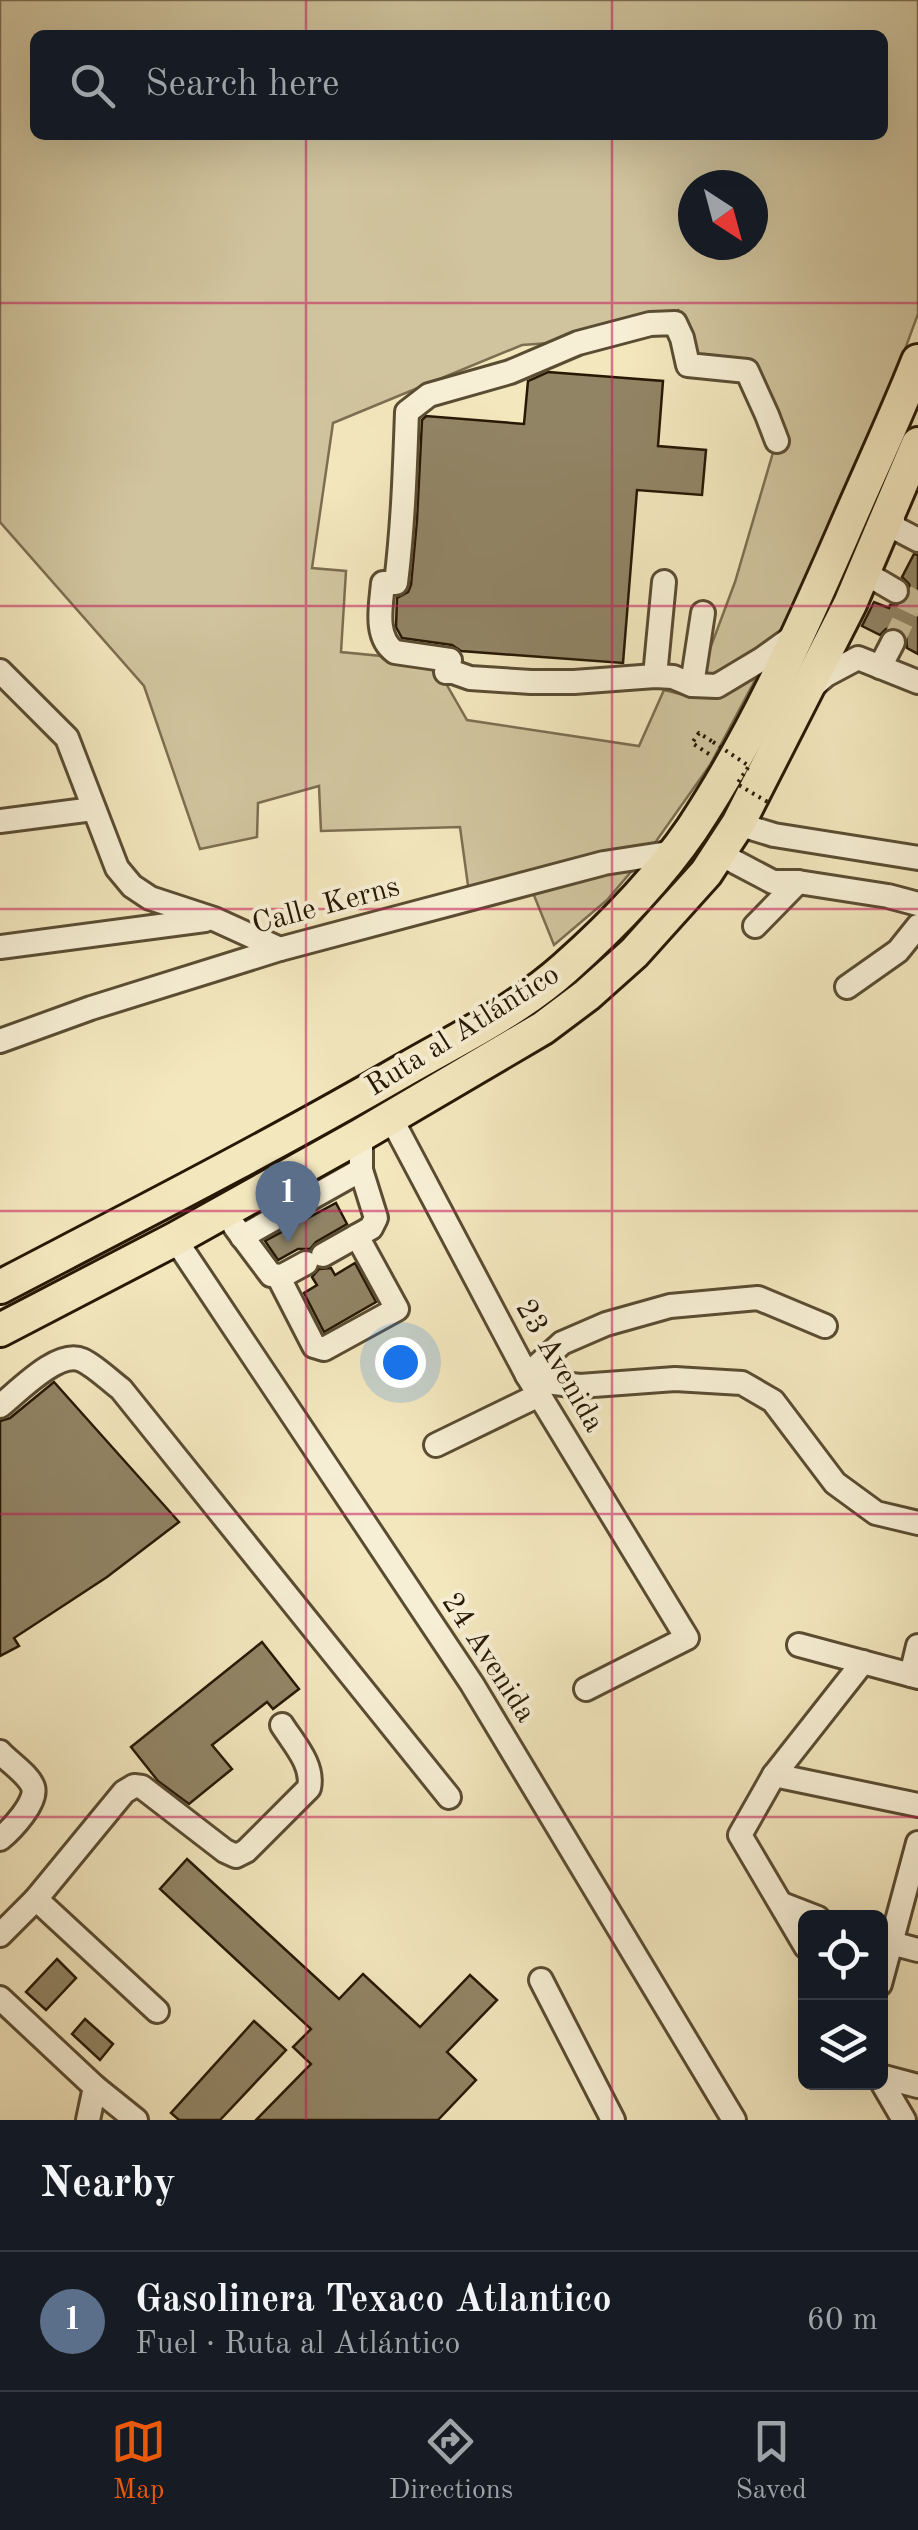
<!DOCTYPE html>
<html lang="en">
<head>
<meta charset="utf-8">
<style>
  :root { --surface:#171b24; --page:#242831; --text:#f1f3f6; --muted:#9ea1a6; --line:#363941; --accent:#ea580c }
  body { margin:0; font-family:"Old Standard TT",serif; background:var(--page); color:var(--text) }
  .controls { position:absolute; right:30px; bottom:30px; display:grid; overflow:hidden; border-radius:15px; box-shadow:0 10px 40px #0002 }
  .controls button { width:90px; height:90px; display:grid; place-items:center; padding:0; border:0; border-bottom:2px solid var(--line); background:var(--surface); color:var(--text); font:50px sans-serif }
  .compass { position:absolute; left:678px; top:170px; width:90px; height:90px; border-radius:50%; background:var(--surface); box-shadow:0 10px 40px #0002; rotate:144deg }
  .you { position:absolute; left:400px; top:1362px; width:35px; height:35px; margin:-25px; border:8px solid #fff; border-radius:50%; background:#1a73e8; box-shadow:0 0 0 15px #1a73e833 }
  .badge { display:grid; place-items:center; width:65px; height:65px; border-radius:50%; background:var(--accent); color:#fff; font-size:32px; font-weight:700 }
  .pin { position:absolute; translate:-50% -82px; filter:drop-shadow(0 2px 5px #0008) }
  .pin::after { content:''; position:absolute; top:52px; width:35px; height:30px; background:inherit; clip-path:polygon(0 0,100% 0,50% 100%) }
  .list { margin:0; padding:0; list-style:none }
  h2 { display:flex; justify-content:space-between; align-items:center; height:130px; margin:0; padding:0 40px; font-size:42px }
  h2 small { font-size:32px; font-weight:400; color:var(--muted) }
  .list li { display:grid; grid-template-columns:65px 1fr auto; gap:30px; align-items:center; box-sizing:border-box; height:140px; padding:0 40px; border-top:2px solid var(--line) }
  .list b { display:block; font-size:38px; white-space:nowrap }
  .list p { margin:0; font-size:32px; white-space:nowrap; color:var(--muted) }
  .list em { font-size:32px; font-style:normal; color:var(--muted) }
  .icon { flex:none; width:55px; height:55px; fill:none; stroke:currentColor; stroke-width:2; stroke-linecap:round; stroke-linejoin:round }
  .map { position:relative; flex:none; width:918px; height:2120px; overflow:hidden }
  .search { position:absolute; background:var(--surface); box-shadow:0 10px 40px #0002; left:30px; right:30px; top:30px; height:110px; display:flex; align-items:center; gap:25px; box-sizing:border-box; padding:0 35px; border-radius:15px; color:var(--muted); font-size:38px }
  .sheet { height:270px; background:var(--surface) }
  nav { display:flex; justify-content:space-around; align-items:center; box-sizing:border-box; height:140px; border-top:2px solid var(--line); background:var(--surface); font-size:28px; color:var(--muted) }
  nav a { display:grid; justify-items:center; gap:5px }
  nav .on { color:var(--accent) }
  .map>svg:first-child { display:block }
</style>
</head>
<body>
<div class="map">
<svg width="918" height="2120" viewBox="0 0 918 2120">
  <rect width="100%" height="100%" fill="#f3e7be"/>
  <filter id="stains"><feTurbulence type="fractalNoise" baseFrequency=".002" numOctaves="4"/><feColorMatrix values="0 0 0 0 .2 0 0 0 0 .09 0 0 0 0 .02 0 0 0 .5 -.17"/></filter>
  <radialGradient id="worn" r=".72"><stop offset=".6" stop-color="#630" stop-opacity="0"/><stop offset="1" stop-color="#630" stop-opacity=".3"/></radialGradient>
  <path fill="#d0c49e" stroke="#7c6e51" stroke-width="2.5" fill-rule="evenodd" d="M0,0H918V314L873,436L796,603L710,765L652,847L607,900L554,945L527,878L469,893L460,827L321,831L319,786L258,803L257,837L200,849L144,686L0,522ZM35,35H883V135H35ZM693,185H753V245H693ZM678,310L694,353L746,364L779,432L735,582L692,697L664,690L639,746L467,720L433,661L341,652L346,571L312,568L333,423L522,345L592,340Z"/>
  <g fill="#918465" stroke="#271804" stroke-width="2.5">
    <polygon points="548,372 663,381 658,446 706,450 702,495 637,490 623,663 461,651 452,645 402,638 396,627 397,598 408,592 411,585 417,520 422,420 426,416 524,424 528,381"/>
    <polygon points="914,554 918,555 918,654 907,648 906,635 899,628 886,629 880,635 862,626 874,602 889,608 890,605 903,604 908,599 911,592 909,584 902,577"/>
    <polygon points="336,1203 347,1224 316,1242 310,1249 298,1249 278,1260 265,1241"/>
    <polygon points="355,1263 376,1302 324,1332 304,1293 317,1285 312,1277 319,1269 331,1268 335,1275"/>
    <polygon points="54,1382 179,1522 107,1577 14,1638 19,1646 0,1656 0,1421 10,1418"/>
    <polygon points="262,1642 299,1689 273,1709 267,1702 212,1745 232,1769 189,1804 158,1781 131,1747"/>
    <polygon points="187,1859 339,1999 363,1974 420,2027 470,1975 497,2000 447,2052 476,2080 438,2120 256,2120 311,2064 293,2047 311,2029 160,1889"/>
    <polygon points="57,1959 76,1978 46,2010 26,1992"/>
    <polygon points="85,2019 113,2044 100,2060 72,2034"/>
    <polygon points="254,2021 286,2050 220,2120 179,2120 171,2113"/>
  </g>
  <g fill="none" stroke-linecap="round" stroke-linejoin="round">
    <polyline stroke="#cabe99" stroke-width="22" stroke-dasharray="22 11" stroke-linecap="butt" points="893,642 913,600 896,591"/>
    <g stroke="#5a4c32" stroke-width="28">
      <g id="minor">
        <path d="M777,441L767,415L747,371L688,365L682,338L675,323L650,324L578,343L510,372L429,395L407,412C405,469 403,526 396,583H383C381,606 374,637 395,652L450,660L446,672H453L470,678L531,682H574L655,676L673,677L692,685L717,686L762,659L794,636"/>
        <polyline points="893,503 892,518 895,528 918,540"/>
        <polyline points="869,560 872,577 896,591"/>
        <polyline points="880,667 893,642"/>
        <polyline points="0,671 67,738 117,868 132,886 150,898 214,919 280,949"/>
        <polyline points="655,676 664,582"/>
        <polyline points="692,685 703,613"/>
        <polyline points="811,688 826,675 858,658 918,682"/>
        <polyline points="0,821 93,809"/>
        <polyline points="738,824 774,835 918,858"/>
        <polyline points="720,854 773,882 798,882 888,896 918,904"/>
        <polyline points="755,926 798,882"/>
        <polyline points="0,947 205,920"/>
        <polyline points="847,987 898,951 918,926"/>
        <polyline points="0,1041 91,1008 280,949 604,863 675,852"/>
        <polyline points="391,1118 527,1375 687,1638 586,1689"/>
        <polyline points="235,1227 271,1275 282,1276 306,1263"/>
        <polyline points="242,1237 361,1170"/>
        <polyline points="175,1239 472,1684 734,2120"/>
        <polyline points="323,1255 371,1228 376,1218 361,1170 361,1135"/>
        <polyline points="278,1276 314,1346 324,1349 397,1309 357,1236"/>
        <polyline points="527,1375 546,1382 580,1386 675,1379 742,1383 773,1401 835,1483 876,1513 918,1523"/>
        <polyline points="527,1375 562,1343 606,1324 670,1306 758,1298 825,1326"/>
        <path d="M0,1406C18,1392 58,1349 82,1360C95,1366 109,1380 121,1389L449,1797"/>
        <polyline points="436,1445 539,1395"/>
        <polyline points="799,1645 918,1677"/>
        <polyline points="911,1675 918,1646"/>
        <path d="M0,1752C9,1762 29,1775 33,1787C38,1802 11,1830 0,1839"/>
        <polyline points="774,1775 918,1805"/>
        <polyline points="36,1899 157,2011"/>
        <polyline points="782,1904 818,1918"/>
        <path d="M0,1935L36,1899L124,1792L134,1786L142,1787L225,1851L236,1856L246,1851L309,1788C314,1765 294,1744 282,1725"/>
        <polyline points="880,1940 918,1950"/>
        <polyline points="806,1947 740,1835 774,1775 863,1662"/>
        <polyline points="541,1980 613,2120"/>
        <polyline points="880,1984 918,1843"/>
        <polyline points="0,1998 95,2087 136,2120"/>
        <polyline points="880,2076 918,2086"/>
        <polyline points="880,2079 904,2120"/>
        <polyline points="88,2120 95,2087"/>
      </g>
    </g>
    <g stroke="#271804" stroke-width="38">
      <g id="highway">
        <path d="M0,1287C136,1216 273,1146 406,1069C460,1038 518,1010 565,968C611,927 657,880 692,829C753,737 799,635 843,534C868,476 895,419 918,361"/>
        <polyline points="0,1330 175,1239 361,1135 543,1028 587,995 634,953 706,873 738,824 850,604 918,444"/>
      </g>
    </g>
    <polyline stroke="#271804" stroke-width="4" stroke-dasharray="2.5 5" stroke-linecap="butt" points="709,754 692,743 699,733 713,742"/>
    <use href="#minor" stroke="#f7efd5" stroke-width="22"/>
    <use href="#highway" stroke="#f3e7be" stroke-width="32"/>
    <polyline stroke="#271804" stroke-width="4" stroke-dasharray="2.5 5" stroke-linecap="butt" points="713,742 749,766 737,784 771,804"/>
  </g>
  <path fill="none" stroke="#c2185b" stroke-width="2.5" stroke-opacity="0.55" d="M306,0V35M612,0V35M306,135V2120M612,135V2120M0,303H918M0,606H918M0,909H918M0,1211H918M0,1514H918M0,1817H918"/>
  <g text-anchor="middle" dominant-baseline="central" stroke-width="8" stroke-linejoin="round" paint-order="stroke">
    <g font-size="30" fill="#271804" stroke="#f7efd5">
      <text transform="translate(326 906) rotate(-15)">Calle Kerns</text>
      <text transform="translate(463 1031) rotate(-32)">Ruta al Atlántico</text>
      <text transform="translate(559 1366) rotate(60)">23 Avenida</text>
      <text transform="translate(488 1658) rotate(57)">24 Avenida</text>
    </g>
  </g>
  <rect width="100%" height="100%" filter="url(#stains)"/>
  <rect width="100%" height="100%" fill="url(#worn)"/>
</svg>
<div class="controls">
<button><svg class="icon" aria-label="locate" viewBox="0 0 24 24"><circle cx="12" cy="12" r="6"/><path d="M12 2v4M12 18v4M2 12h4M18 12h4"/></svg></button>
<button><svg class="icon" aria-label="layers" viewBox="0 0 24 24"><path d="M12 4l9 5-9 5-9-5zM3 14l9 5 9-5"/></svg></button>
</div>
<svg class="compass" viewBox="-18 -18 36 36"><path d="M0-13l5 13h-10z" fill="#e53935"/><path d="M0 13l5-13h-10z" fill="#9ea1a6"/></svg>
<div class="you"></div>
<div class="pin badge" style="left:288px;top:1243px;background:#5c6f8a">1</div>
<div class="search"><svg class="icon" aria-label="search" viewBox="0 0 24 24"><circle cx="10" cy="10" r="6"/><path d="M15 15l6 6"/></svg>Search here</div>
</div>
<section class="sheet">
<h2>Nearby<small></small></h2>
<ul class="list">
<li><span class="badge" style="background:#5c6f8a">1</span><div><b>Gasolinera Texaco Atlantico</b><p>Fuel · Ruta al Atlántico</p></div><em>60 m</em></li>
</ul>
</section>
<nav>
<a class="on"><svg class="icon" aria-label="map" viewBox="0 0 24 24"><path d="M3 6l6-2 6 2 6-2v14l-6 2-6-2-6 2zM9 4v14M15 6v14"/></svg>Map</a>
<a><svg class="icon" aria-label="directions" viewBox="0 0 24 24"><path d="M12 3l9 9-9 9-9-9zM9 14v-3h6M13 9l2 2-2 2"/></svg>Directions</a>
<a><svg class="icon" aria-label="saved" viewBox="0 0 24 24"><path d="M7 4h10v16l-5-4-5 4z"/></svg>Saved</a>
</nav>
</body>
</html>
